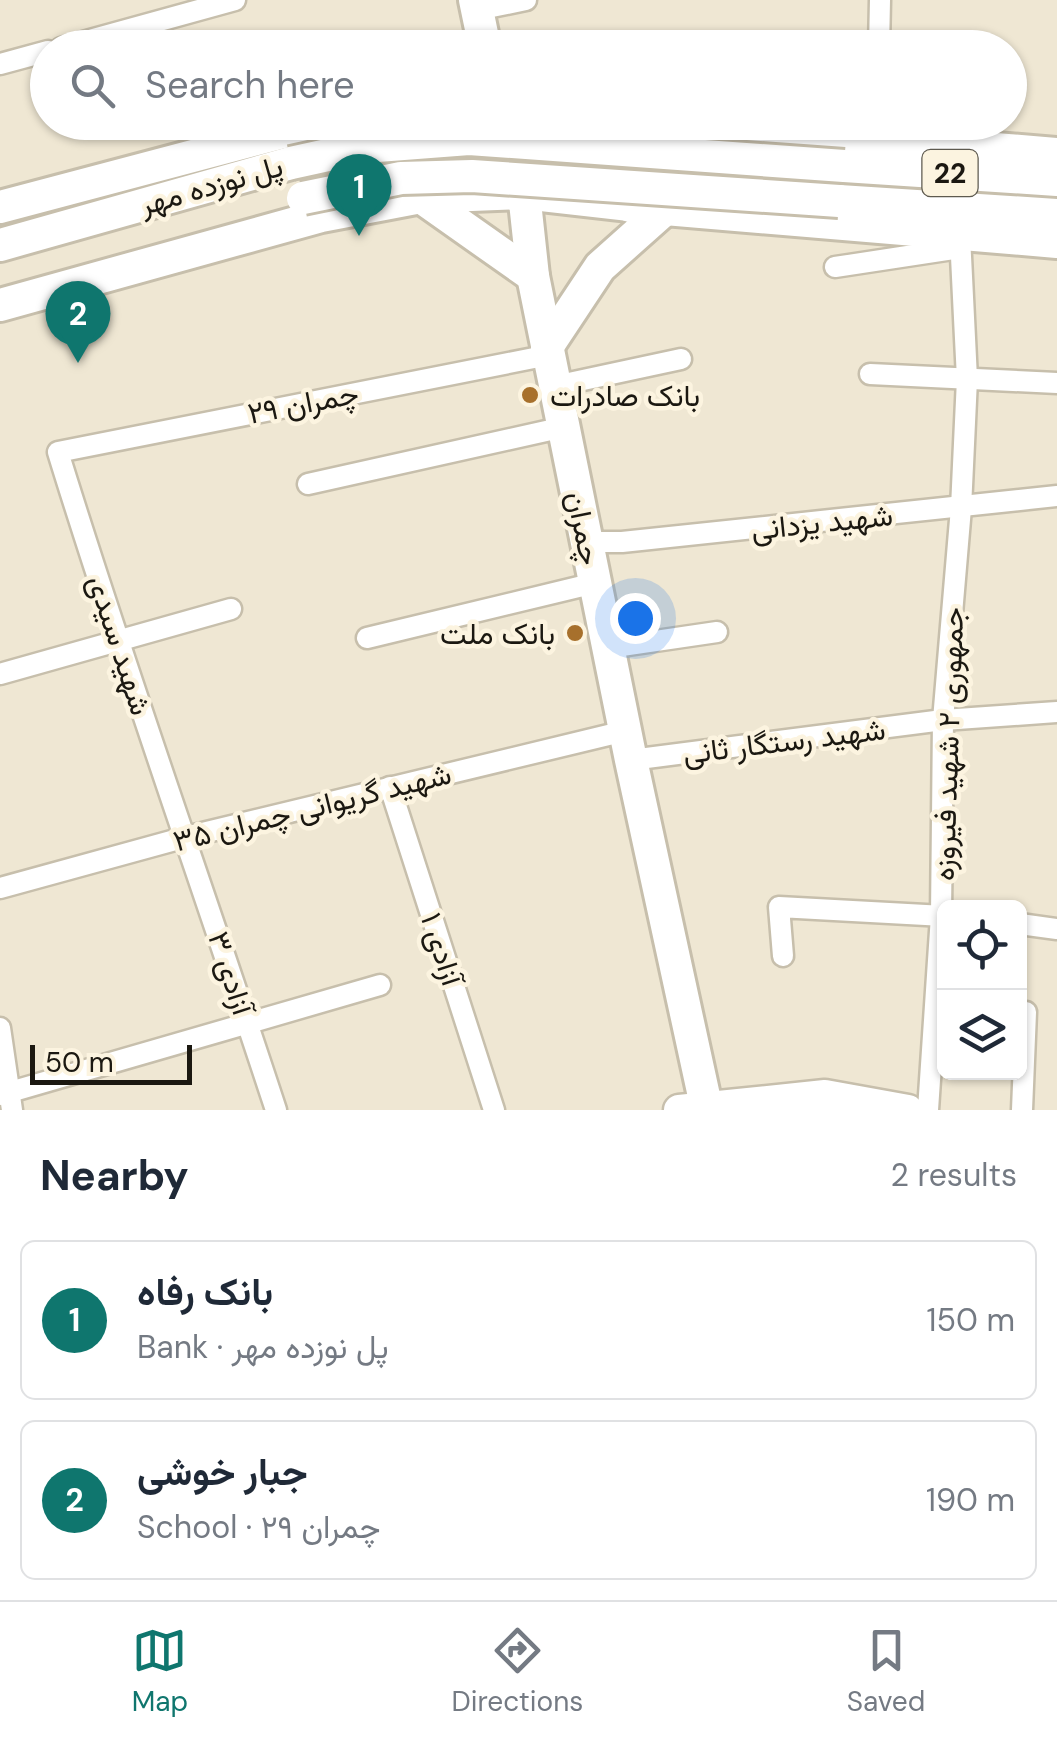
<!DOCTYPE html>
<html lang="en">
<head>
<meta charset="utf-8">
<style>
  :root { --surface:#fff; --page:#f6f6f7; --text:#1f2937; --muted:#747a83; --line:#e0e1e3; --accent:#0f766e }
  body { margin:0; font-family:"DM Sans",Vazirmatn,sans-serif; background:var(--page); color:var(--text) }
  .controls { position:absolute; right:30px; bottom:30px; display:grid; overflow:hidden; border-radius:15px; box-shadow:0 2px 8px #0004 }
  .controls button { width:90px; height:90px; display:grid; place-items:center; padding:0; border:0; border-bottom:2px solid var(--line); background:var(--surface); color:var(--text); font:50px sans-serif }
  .scale { position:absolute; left:30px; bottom:25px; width:162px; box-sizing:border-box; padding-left:10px; border:5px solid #1b1811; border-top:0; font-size:28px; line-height:35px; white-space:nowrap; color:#1b1811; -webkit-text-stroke:8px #fcf4e0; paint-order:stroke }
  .you { position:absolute; left:635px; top:618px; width:35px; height:35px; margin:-25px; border:8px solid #fff; border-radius:50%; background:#1a73e8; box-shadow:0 0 0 15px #1a73e833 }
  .badge { display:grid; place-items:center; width:65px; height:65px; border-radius:50%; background:var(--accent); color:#fff; font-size:32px; font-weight:700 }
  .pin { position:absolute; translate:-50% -82px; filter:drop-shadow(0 2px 5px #0008) }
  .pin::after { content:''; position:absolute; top:52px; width:35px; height:30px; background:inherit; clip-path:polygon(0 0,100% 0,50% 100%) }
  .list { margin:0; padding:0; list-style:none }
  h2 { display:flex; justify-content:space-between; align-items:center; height:130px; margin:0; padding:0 40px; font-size:42px }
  h2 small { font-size:32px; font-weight:400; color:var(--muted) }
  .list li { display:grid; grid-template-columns:65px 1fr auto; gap:30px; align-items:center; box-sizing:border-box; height:160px; margin:0 20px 20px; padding:0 20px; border:2px solid var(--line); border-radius:15px }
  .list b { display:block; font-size:38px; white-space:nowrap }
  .list p { margin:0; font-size:32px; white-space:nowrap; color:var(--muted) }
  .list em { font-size:32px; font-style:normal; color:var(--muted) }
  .icon { flex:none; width:55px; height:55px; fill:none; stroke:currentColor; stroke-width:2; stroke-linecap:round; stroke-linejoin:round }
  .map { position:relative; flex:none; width:1057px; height:1110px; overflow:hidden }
  .search { position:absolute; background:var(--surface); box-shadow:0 2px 8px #0004; left:30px; right:30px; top:30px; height:110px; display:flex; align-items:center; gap:25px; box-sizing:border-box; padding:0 35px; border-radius:55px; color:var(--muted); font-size:38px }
  .sheet { height:490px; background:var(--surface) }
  nav { display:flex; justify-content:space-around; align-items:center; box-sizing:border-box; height:140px; border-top:2px solid var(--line); background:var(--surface); font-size:28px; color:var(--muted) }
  nav a { display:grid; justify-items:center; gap:5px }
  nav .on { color:var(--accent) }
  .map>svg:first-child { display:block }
</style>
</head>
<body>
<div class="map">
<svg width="1057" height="1110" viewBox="0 0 1057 1110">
  <rect width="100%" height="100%" fill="#efe7d3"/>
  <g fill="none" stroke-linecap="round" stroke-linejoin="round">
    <g stroke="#c7bfac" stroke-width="25">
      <g id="minor">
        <polyline points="477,10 526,0"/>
        <polyline points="61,48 235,0"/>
        <polyline points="879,48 880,0"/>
        <polyline points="0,64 48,51"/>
        <polyline points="835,267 960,248"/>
        <polyline points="870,374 1057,383"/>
        <polyline points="555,386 681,359"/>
        <polyline points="308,484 564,427"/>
        <polyline points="587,542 622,542 1057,496"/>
        <polyline points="367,638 595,583"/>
        <polyline points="608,648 717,632"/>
        <polyline points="0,674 231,609"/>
        <polyline points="631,760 943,720 1057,712"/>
        <polyline points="390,787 494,1110"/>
        <polyline points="0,888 186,837 625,731"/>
        <polyline points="1020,924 1057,929"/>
        <polyline points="783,956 779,907 944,916"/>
        <polyline points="0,1028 12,1110"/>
        <polyline points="0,1095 380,985"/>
        <path d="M276,1110C204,890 126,673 58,452L549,355"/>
        <polyline points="928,1110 941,916 943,720 961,508 967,379 960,236"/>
        <polyline points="1022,1110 1026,1012"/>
      </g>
    </g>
    <g stroke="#c7bfac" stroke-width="35">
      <polyline id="secondary" points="679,1110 825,1095 908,1110"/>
    </g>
    <g stroke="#c7bfac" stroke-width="38">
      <g id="primary">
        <polyline points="475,0 485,48"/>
        <polyline points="376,122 392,140 397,168"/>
        <polyline points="502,122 524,193 533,276 631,760 707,1110"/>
        <polyline points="664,122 1057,154"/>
        <polyline points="844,166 1057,180"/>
        <polyline points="421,197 533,276"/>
        <polyline points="839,201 1057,215"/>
        <path d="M630,206C604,179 604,145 635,122"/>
        <polyline points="0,207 321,122"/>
        <polyline points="0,245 291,163"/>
        <polyline points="0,305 321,216 421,197 524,193 665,209 1057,242"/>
        <polyline points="547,347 600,267 665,209"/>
      </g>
    </g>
    <use href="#minor" stroke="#fff" stroke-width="20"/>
    <use href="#secondary" stroke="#fff" stroke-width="30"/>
    <use href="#primary" stroke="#fff" stroke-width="32"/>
    <g stroke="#c7bfac" stroke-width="38" stroke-linecap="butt">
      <g id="primary-bridge">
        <polyline points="291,163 364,147 469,139 844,166"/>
        <polyline points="303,198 401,178 472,176 839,201"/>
      </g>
    </g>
    <use href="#primary-bridge" stroke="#fff" stroke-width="32"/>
  </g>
  <g fill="#a7702c" stroke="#fcf4e0" stroke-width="4">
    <circle cx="530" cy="395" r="10"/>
    <circle cx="575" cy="633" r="10"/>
  </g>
  <g text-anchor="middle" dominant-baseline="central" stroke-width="9" stroke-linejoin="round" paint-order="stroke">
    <rect fill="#fcf4e0" stroke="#5e5a4f" stroke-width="2.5" x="922.5" y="150" width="55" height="46" rx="8"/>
    <g font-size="28" font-weight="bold" fill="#1b1811">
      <text x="950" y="173">22</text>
    </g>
    <g font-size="30" fill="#1b1811" stroke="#fcf4e0">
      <text transform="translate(211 185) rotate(-16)">پل نوزده مهر</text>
      <text transform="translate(303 403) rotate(-11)">چمران ۲۹</text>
      <text transform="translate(822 522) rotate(-6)">شهید یزدانی</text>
      <text transform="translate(584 528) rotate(79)">چمران</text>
      <text transform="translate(120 645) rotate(72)">شهید سیدی</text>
      <text transform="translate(784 741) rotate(-7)">شهید رستگار ثانی</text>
      <text transform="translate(948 744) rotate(-88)">جمهوری ۲ شهید فیروزه</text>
      <text transform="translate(312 807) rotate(-14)">شهید گریوانی چمران ۳۵</text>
      <text transform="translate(442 949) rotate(72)">آزادی ۱</text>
      <text transform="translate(231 973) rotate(72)">آزادی ۳</text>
    </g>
    <g font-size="30" fill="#1b1811" stroke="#fcf4e0" text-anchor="start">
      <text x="550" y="395">بانک صادرات</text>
      <text x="555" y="633" text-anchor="end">بانک ملت</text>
    </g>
  </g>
</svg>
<div class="controls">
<button><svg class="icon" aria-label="locate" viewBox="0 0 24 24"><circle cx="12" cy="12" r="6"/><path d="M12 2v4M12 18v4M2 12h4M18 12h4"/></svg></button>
<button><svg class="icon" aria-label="layers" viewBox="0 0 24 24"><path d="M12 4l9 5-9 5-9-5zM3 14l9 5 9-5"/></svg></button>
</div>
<div class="scale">50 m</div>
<div class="you"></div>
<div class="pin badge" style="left:359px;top:236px">1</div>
<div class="pin badge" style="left:78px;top:363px">2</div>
<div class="search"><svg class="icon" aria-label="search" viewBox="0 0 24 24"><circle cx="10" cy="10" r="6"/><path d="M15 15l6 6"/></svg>Search here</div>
</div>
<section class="sheet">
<h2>Nearby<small>2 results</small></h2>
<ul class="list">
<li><span class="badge">1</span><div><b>بانک رفاه</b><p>Bank · پل نوزده مهر</p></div><em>150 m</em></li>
<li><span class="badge">2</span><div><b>جبار خوشی</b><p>School · چمران ۲۹</p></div><em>190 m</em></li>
</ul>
</section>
<nav>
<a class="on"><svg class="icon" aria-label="map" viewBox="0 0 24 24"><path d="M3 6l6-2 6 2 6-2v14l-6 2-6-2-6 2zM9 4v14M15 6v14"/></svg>Map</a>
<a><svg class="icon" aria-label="directions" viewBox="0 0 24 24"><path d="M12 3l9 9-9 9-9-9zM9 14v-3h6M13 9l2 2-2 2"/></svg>Directions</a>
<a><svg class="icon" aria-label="saved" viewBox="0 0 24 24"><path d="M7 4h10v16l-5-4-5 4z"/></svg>Saved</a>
</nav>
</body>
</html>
